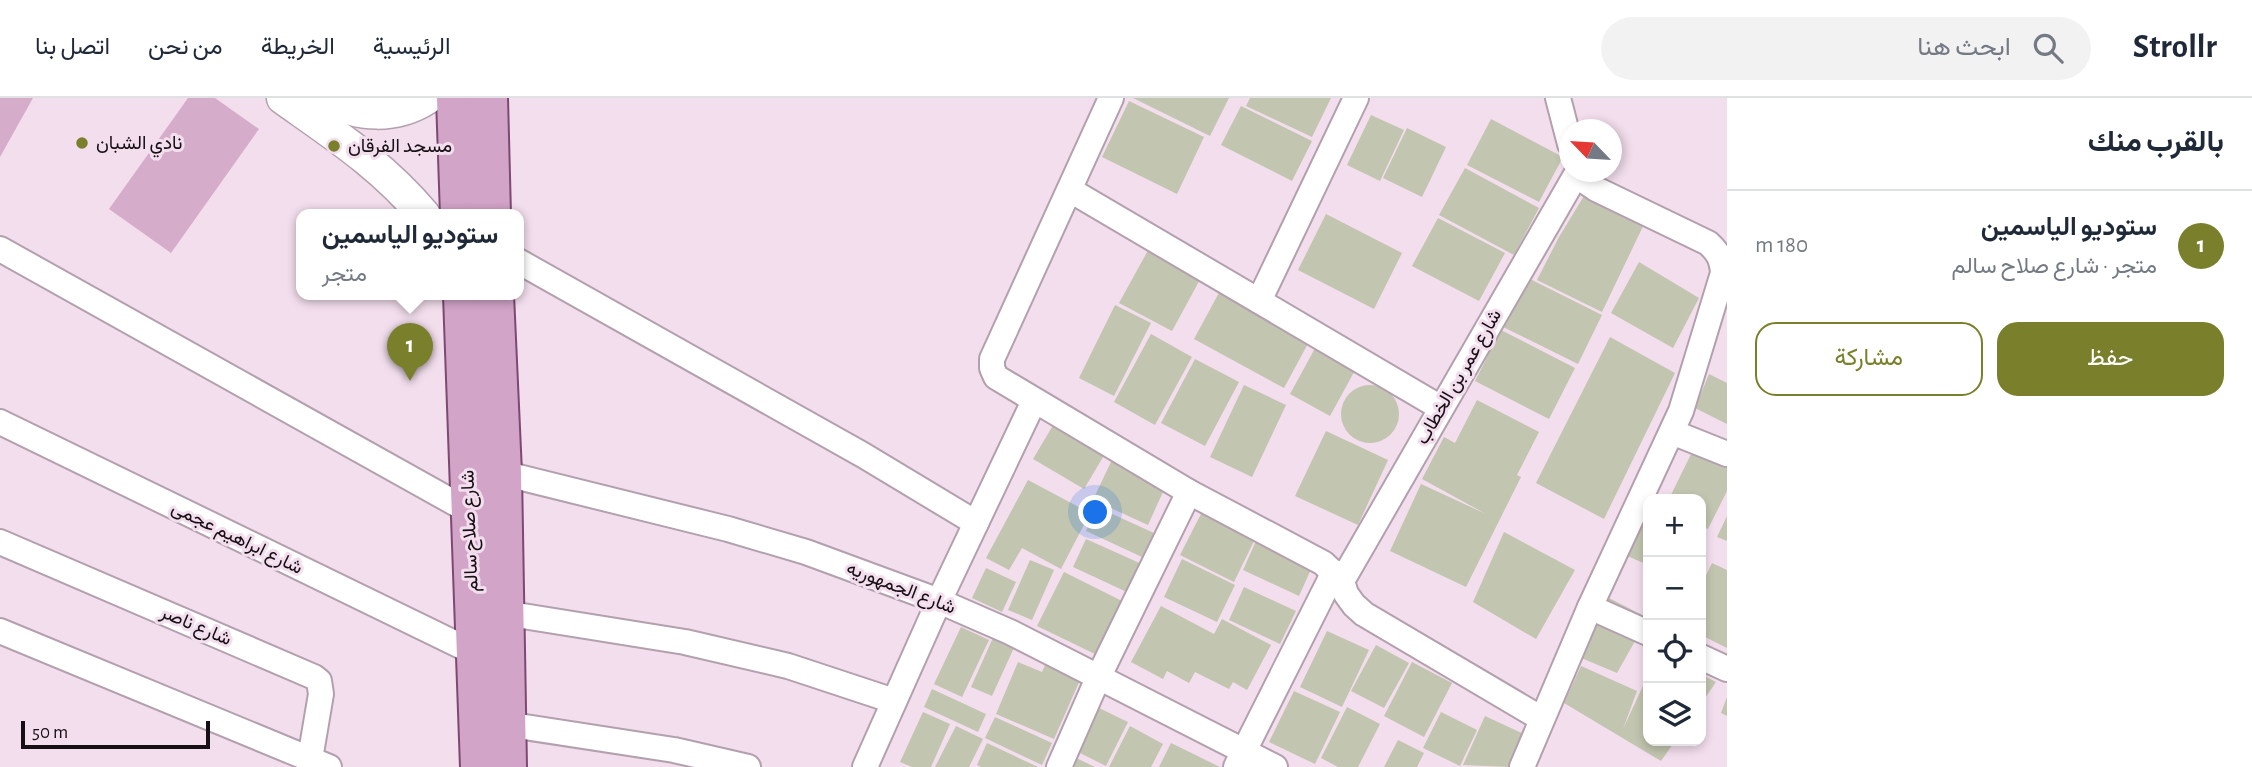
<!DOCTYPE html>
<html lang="ar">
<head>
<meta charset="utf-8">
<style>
  :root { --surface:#fff; --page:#f2f2f3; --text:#1f2937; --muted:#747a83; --line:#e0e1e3; --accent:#797f2a }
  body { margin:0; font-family:"Alegreya Sans",Vazirmatn,sans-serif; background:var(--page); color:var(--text); direction:rtl }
  .controls { position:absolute; right:21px; bottom:21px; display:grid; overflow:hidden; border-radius:14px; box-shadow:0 4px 10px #0003 }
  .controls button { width:63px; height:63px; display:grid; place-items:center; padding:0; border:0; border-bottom:2px solid var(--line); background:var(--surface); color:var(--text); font:35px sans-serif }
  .compass { position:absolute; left:1559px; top:21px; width:63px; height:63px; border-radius:50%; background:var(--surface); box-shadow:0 4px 10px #0003; rotate:295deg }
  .scale { position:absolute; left:21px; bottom:18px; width:189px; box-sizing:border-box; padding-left:7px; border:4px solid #160f15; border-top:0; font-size:19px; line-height:24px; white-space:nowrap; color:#160f15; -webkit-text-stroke:5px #f3deed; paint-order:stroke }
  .you { position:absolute; left:1096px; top:415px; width:24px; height:24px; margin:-18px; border:5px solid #fff; border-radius:50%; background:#1a73e8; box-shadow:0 0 0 10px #1a73e833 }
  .badge { display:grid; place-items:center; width:46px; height:46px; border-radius:50%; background:var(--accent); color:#fff; font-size:23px; font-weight:700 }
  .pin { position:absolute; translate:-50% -58px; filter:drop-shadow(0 2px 4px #0008) }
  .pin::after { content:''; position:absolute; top:37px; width:24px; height:21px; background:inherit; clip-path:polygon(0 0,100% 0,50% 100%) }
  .popup { position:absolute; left:296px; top:111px; width:228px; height:91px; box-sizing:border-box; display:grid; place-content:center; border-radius:14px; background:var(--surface); filter:drop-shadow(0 2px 5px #0005); font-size:23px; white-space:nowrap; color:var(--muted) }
  .popup b { font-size:26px; color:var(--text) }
  .popup::after { content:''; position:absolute; left:50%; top:100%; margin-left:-14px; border:14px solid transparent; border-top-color:var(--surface) }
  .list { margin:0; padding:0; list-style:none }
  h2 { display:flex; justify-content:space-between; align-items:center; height:91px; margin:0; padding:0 28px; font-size:30px }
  h2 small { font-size:23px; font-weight:400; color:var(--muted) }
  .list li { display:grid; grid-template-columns:46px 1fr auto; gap:21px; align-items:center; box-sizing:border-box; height:112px; padding:0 28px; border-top:2px solid var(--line) }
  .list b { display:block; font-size:26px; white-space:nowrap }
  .list p { margin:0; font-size:23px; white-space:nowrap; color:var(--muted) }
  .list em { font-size:23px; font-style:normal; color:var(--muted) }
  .actions { display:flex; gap:14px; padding:21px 28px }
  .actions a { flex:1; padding:16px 0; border:2px solid var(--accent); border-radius:21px; text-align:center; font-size:24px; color:var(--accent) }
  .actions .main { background:var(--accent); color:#fff }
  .icon { flex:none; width:38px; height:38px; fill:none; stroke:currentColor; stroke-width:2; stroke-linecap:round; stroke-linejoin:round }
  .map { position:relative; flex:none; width:1727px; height:669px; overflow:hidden; direction:ltr }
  header { display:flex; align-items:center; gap:42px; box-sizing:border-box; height:98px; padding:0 35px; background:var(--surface); border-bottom:2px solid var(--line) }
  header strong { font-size:33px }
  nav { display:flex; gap:38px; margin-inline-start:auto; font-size:24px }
  .search { width:490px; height:63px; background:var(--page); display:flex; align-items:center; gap:18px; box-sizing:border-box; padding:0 24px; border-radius:38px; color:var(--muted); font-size:26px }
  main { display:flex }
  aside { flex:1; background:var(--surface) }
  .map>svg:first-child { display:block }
</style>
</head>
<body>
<header>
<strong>Strollr</strong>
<div class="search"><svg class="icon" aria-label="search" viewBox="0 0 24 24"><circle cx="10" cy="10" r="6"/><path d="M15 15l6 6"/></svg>ابحث هنا</div>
<nav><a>الرئيسية</a><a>الخريطة</a><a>من نحن</a><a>اتصل بنا</a></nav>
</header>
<main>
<aside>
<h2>بالقرب منك<small></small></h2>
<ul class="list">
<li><span class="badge">1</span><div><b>ستوديو الياسمين</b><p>متجر · شارع صلاح سالم</p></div><em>180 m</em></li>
</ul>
<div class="actions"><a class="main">حفظ</a><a>مشاركة</a></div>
</aside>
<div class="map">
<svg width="1727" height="669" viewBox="0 0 1727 669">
  <rect width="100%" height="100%" fill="#f3deed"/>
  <g fill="#d6accb">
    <polygon points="0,0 33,0 0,59"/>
    <polygon points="188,0 215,0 259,31 171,155 109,111"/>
  </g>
  <g fill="#c2c5af">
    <polygon points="1133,0 1229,0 1210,38"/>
    <polygon points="1250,0 1331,0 1312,39 1246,8"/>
    <polygon points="1129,3 1204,39 1177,96 1102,59"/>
    <polygon points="1241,8 1312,43 1292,83 1221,47"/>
    <polygon points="1371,17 1404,32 1380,83 1347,67"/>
    <polygon points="1491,21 1563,59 1539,104 1467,67"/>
    <polygon points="1407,30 1446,49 1422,99 1383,80"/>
    <polygon points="1465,70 1539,110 1514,157 1439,117"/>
    <polygon points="1587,93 1646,122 1602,214 1537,182 1559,139"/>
    <polygon points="1326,116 1402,155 1374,211 1298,172"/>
    <polygon points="1438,120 1505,155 1479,203 1412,168"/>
    <polygon points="1151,147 1203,176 1172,233 1119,205"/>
    <polygon points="1639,164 1699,200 1673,250 1611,215"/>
    <polygon points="1528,180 1602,217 1578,266 1503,229"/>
    <polygon points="1221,191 1311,240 1284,290 1194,241"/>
    <polygon points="1115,207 1151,225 1114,298 1079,280"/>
    <polygon points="1501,232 1575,270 1549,321 1475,283"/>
    <polygon points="1151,236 1192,259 1155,327 1114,304"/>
    <polygon points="1610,239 1675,275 1604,421 1536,385"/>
    <polygon points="1319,243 1359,265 1330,318 1290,296"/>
    <polygon points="1195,261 1239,284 1205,348 1161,325"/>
    <polygon points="1709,276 1727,285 1727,326 1695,310"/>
    <circle cx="1370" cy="316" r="29"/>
    <polygon points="1244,287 1286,307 1252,379 1210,359"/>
    <polygon points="1477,302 1539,334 1517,377 1521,379 1466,489 1390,453 1421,386 1486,416 1422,381 1444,339 1455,345"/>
    <polygon points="1055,324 1106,354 1084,391 1033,361"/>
    <polygon points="1326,333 1388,362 1358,427 1295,398"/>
    <polygon points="1697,344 1727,362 1727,393 1708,431 1701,428 1701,401 1669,401"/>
    <polygon points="1118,349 1172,374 1148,427 1093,402"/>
    <polygon points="1028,382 1090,415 1061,471 1022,450 1009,472 986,460"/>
    <polygon points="1648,403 1648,467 1625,457"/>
    <polygon points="1097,409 1154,435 1142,459 1086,433"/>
    <polygon points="1203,412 1256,439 1234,484 1180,457"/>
    <polygon points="1727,418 1727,443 1717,439"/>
    <polygon points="1260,434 1316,460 1299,498 1243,472"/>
    <polygon points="1504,434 1575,472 1536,541 1473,504"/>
    <polygon points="1086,441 1144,467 1131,496 1073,469"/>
    <polygon points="1182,461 1235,487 1217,524 1164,499"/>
    <polygon points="1030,462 1054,472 1032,522 1008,512"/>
    <polygon points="1712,465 1727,472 1727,550 1701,537 1701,488"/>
    <polygon points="986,470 1016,484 1002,514 972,500"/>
    <polygon points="1064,474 1124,504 1097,557 1037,528"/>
    <polygon points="1244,489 1296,513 1280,546 1229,522"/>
    <polygon points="1609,500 1648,520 1617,575 1579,559"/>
    <polygon points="1161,508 1214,536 1222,521 1271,547 1247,592 1233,584 1229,591 1195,574 1189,585 1167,573 1163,581 1131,564"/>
    <polygon points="961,529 989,542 962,599 934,586"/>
    <polygon points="996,533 1017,543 992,598 971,589"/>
    <polygon points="1327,533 1369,552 1342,609 1300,589"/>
    <polygon points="1376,547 1409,565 1384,610 1351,593"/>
    <polygon points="1018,564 1042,574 1045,567 1080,582 1054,641 996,616"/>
    <polygon points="1412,564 1452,585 1424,639 1384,618"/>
    <polygon points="1581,568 1637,593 1623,631 1648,577 1648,643 1675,643 1661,663 1564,605"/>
    <polygon points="1701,576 1716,584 1701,606"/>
    <polygon points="932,591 986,616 978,634 924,609"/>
    <polygon points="1294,593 1340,614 1315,666 1269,644"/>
    <polygon points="1727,599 1727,618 1721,615"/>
    <polygon points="1347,609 1380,626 1358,669 1338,669 1321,660"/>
    <polygon points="1099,610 1128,624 1106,668 1078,654"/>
    <polygon points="923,614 950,626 931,669 912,669 900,664"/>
    <polygon points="1441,614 1477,632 1460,668 1423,650"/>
    <polygon points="1485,618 1526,637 1511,669 1463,667"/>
    <polygon points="995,619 1052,645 1042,667 985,640"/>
    <polygon points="956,628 983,641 969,669 935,669"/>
    <polygon points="1130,628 1163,646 1151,669 1109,669"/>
    <polygon points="1398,642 1424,655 1417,669 1384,669"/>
    <polygon points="987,645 1038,669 981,669 977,667"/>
    <polygon points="1171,645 1220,669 1159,669"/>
    <polygon points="1074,659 1095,669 1069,669"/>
  </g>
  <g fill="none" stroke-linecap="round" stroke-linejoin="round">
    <g stroke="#b3a0ae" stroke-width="28">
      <g id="minor">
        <polyline points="1111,0 992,261 992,270 996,279 1189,394 1323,465 1342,483 1346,496 1354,507 1364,516 1542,621"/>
        <polyline points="1558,0 1570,46"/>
        <polyline points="1070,92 1441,310"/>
        <polyline points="0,151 469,413"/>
        <polyline points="518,163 863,357 976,425"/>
        <polyline points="1259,203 1356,0"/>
        <polyline points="0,324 475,555"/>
        <polyline points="1672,334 1727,356"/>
        <polyline points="502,375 728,431 806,454 939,503 1010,534 1275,669"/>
        <polyline points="0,444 314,579 319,583 321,596 310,661"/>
        <polyline points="1342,483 1577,75"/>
        <polyline points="1590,509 1648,535"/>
        <polyline points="504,515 685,544 788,568 894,603"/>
        <polyline points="0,533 329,669"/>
        <polyline points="1701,559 1727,571"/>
        <polyline points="505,626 674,652 748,669"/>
        <polyline points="865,669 939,503 1034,303"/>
        <polyline points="1059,669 1098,580 1189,394"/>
        <polyline points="1236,669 1334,474"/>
        <path d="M1522,669L1590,509L1681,313L1723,175C1722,161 1718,154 1708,145L1596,91L1583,82L1577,74"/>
      </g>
    </g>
    <g stroke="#b3a0ae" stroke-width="35">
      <g id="tertiary">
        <path d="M283,0C335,37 382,67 424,117"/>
        <path d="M326,0C358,19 396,20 427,0"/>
      </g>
    </g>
    <g stroke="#7d4972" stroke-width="42">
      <g id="primary">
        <polyline points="456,0 460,117"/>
        <polyline points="488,0 491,117"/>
        <polyline points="463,197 480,669"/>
        <polyline points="494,197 502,375 507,669"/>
      </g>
    </g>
    <use href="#minor" stroke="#fff" stroke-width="24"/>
    <use href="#tertiary" stroke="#fff" stroke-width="32"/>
    <use href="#primary" stroke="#d2a4c8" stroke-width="38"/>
  </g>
  <g fill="#797f2a" stroke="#f3deed" stroke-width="2.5">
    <circle cx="82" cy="45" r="7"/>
    <circle cx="334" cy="48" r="7"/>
  </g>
  <g text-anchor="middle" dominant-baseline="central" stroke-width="6" stroke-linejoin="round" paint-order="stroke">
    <g font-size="19" fill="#160f15" stroke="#f3deed" text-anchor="start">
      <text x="96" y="45">نادي الشبان</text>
      <text x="348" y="48">مسجد الفرقان</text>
    </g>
    <g font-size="19" fill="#160f15" stroke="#f3deed">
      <text transform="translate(1459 279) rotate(-60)">شارع عمر بن الخطاب</text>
      <text transform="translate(470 433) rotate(-92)">شارع صلاح سالم</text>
      <text transform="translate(237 440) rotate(26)">شارع ابراهيم عجمى</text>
      <text transform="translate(901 490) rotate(21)">شارع الجمهوريه</text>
      <text transform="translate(196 528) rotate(23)">شارع ناصر</text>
    </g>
  </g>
</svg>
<div class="controls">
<button>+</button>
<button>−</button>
<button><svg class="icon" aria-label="locate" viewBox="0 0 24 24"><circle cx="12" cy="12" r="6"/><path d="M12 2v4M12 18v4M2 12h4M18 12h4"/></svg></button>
<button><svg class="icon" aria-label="layers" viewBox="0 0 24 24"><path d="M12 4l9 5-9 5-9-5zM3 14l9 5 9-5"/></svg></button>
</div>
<svg class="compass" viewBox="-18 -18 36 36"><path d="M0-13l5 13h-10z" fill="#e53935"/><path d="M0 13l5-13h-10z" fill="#747a83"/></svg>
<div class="scale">50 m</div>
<div class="you"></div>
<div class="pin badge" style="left:410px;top:283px">1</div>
<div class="popup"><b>ستوديو الياسمين</b>متجر</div>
</div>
</main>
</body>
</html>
